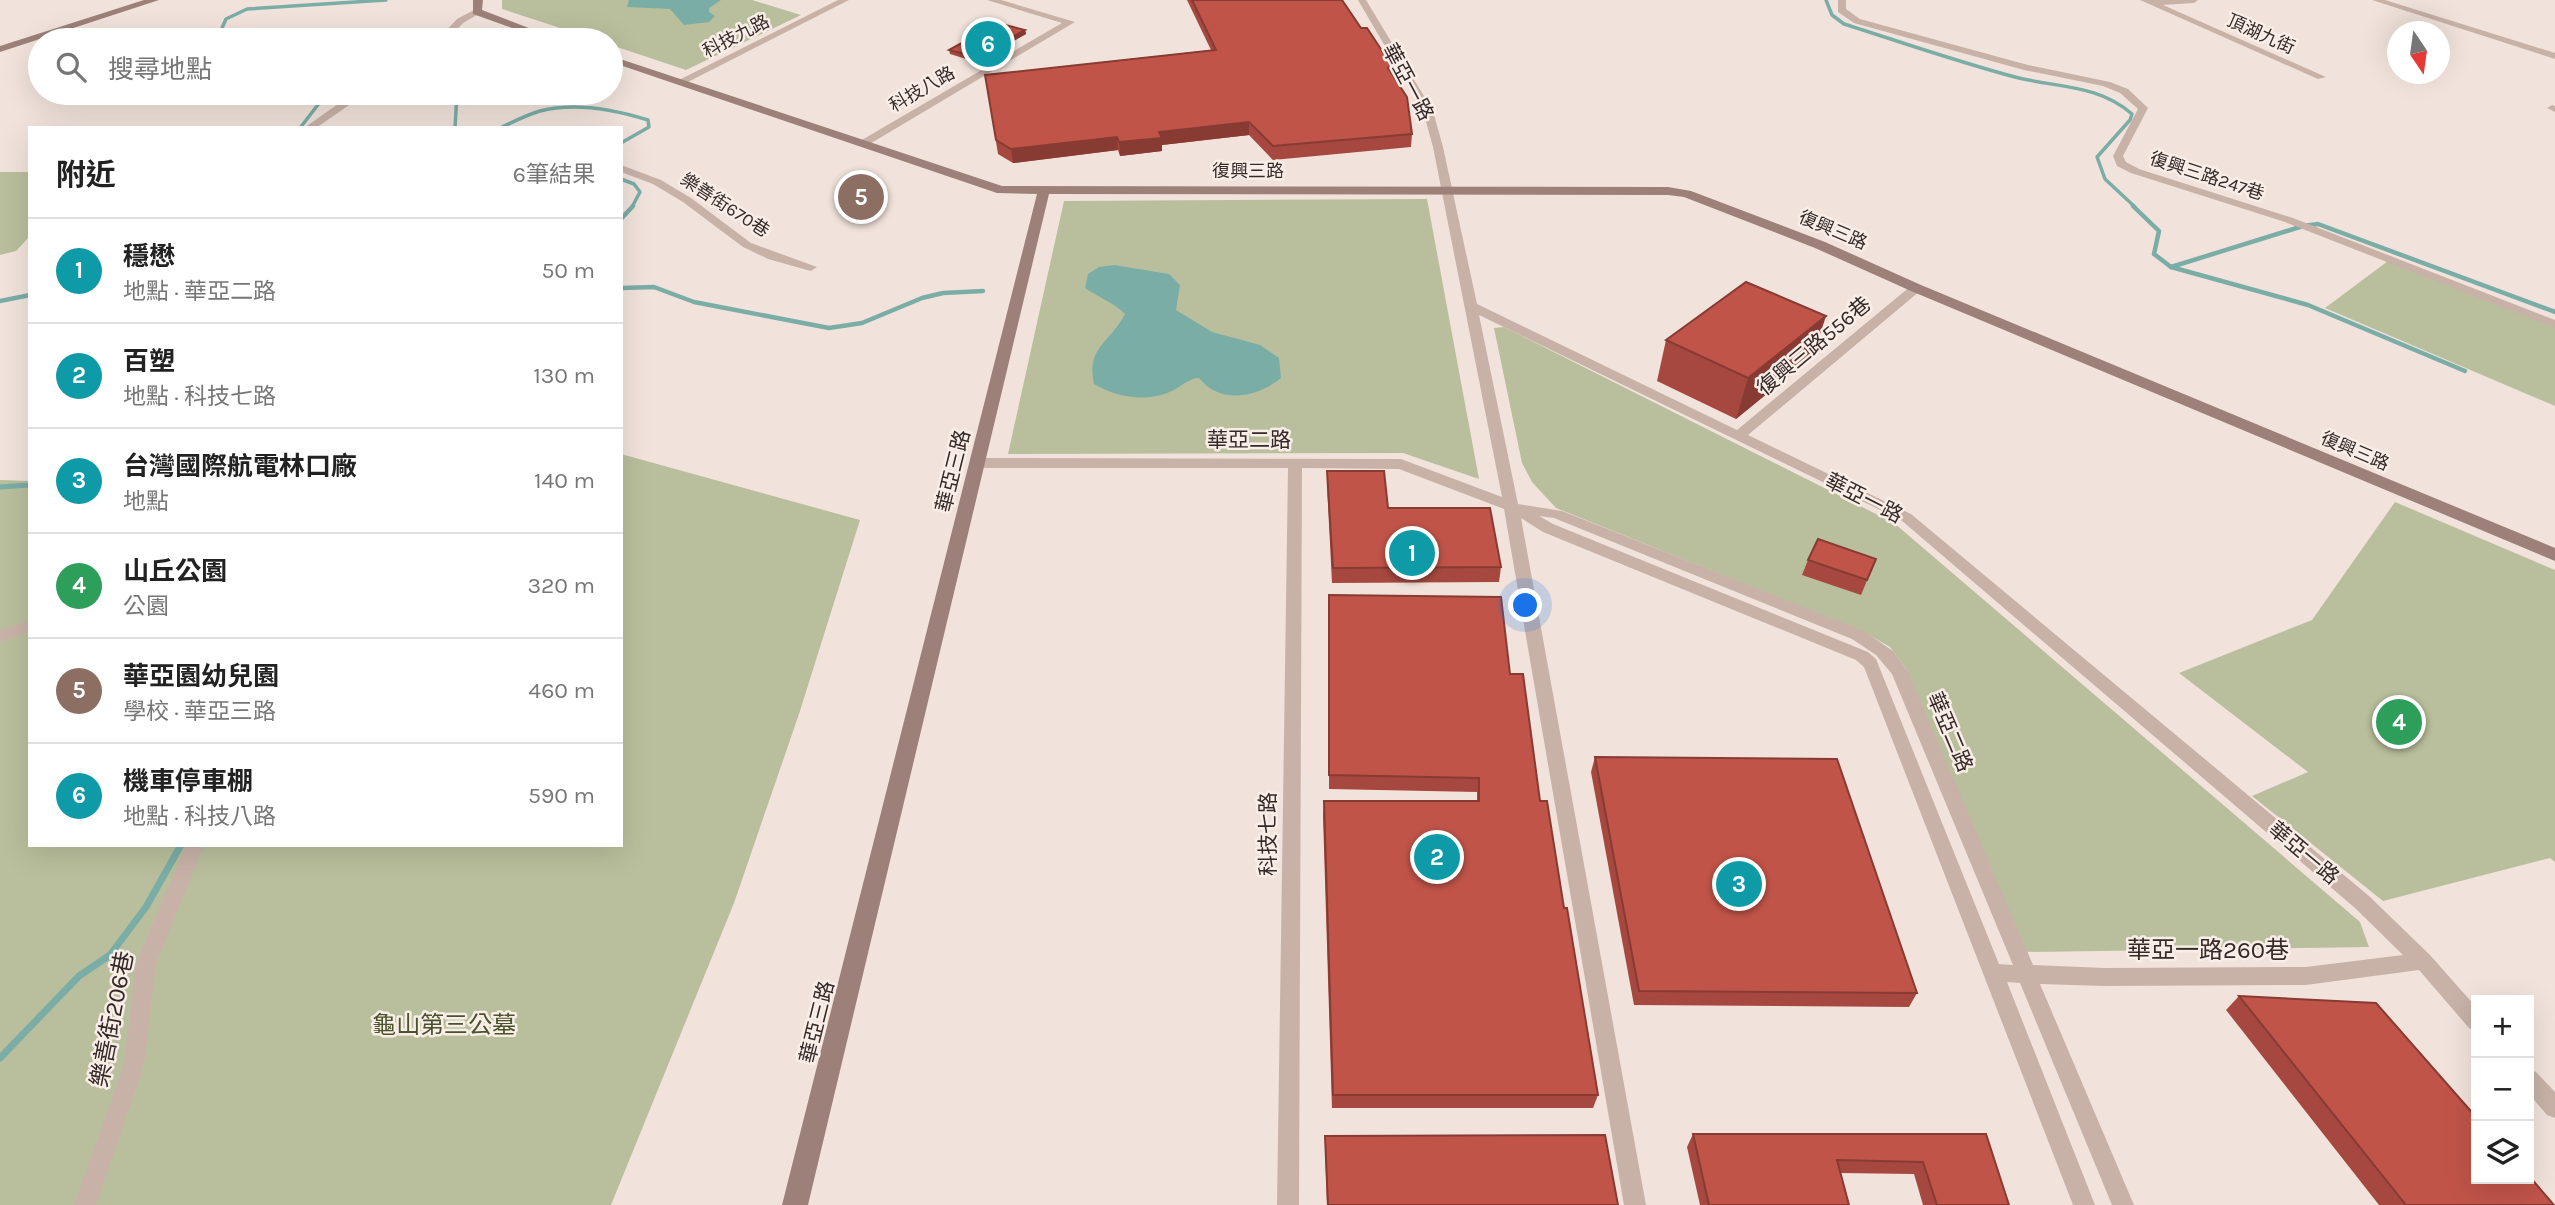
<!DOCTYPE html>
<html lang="zh-TW">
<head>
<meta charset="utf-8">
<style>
  :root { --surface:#fff; --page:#f6f6f6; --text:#222; --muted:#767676; --line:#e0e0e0; --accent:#0b8043 }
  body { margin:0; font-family:Karla,"Noto Sans TC",sans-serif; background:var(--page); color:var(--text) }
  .controls { position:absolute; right:21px; bottom:21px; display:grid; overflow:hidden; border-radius:0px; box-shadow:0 7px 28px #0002 }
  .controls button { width:63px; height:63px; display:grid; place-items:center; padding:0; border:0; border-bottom:2px solid var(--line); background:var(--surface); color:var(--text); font:35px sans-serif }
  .compass { position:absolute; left:2387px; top:21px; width:63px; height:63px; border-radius:50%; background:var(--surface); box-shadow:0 7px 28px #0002; rotate:167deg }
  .you { position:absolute; left:1526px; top:606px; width:24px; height:24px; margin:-18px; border:5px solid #fff; border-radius:50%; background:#1a73e8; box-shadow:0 0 0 10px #1a73e833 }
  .badge { display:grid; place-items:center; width:46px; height:46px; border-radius:50%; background:var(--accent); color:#fff; font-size:23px; font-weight:700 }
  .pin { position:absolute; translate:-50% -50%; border:4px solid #fff; box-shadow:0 2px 7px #0006 }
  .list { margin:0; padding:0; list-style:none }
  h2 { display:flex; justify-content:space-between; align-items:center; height:91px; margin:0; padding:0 28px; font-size:30px }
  h2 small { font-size:23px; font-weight:400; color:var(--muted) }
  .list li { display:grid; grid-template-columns:46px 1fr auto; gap:21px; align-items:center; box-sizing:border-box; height:105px; padding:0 28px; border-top:2px solid var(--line) }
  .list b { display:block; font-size:26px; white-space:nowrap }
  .list p { margin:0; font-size:23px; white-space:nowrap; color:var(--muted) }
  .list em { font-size:23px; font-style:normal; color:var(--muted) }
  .icon { flex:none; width:38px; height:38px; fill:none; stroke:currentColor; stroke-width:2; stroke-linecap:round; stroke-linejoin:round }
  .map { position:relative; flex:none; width:2555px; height:1205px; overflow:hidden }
  .search { position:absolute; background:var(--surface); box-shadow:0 7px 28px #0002; left:28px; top:28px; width:595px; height:77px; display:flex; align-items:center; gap:18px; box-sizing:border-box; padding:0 24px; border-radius:38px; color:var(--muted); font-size:26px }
  .panel { position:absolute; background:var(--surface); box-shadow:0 7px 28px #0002; left:28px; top:126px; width:595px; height:721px; border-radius:0px }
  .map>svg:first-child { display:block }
</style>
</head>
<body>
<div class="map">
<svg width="2555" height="1205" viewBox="0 0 2555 1205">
  <rect width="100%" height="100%" fill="#f1e3db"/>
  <g fill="#b9bf9c">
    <polygon points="502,0 752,0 801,15 686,70 611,45 611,40 597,40 502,9"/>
    <polygon points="0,172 30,172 30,236 16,251 0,255"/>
    <polygon points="1427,199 1479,479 1403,453 1008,454 1064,201"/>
    <polygon points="2388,261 2555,325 2555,406 2325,308"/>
    <polygon points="1504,327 1894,523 2360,922 2369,947 2024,952 1906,669 1890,647 1864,632 1556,508 1532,482 1522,463 1494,328"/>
    <polygon points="621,454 860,520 799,714 734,903 611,1205 0,1205 0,480 30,481 30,845 621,845"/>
    <polygon points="2395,502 2555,570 2555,862 2550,858 2383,901 2252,796 2308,772 2179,673 2312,620"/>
  </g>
  <g fill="#7bada7">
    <polygon points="629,0 721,0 709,8 709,12 715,16 709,22 684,25 670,9 627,7"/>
    <path d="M1114,265L1169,274L1180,285L1176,310L1212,332L1260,345L1279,358L1281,378C1258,397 1220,405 1199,378C1188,379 1183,385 1174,390C1148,403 1118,398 1094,384C1086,347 1110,343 1125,314C1114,303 1098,297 1085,288L1088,274L1099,267Z"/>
  </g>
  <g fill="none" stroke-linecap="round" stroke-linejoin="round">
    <g stroke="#7bada7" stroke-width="3.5">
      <path d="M1826,0L1832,15L1844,24C1901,42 1958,62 2015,77C2057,88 2098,84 2132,114L2130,120L2097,157L2105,179L2135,207"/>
      <polyline points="235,40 222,28 226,19 247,9 386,0"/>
      <polyline points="300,128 327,93"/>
      <polyline points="455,128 457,93"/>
      <path d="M500,128C513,122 526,115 540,111C574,102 616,110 648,120L649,127L621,143"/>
      <polyline points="621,179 634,184 640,192 632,207"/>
    </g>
    <g stroke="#7bada7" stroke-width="4.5">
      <polyline points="2133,206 2159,231 2154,254 2171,267 2308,305 2465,371"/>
      <polyline points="621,219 633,206"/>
      <polyline points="2171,267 2303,226 2318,224 2555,312"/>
      <polyline points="621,288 654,287 694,302 829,328 862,323 922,298 943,293 983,291"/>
      <polyline points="0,301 30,295"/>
    </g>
    <polyline stroke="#7bada7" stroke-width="5" points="0,487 30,485"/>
    <polyline stroke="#7bada7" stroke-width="7" points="0,1058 79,976 110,955 146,907 181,845"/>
    <g fill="#c8b2a8" fill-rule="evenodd">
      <polygon points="838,0 849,0 684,84 675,82"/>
      <polygon points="987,0 1001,0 1075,22 868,145 860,145 860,141 1062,23"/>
      <path d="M1358,0H1366L1433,111L1443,147L1477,304L1737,430L1912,285H1920V291L1748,435L1911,514L2369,896L2430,955L2476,1007V1030L2469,1028L2419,970L2306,985L2105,986L2040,984L2134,1205H2112L2020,983L2007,982L2095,1205H2073L1864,667L1856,660L1543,532L1521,518L1646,1205H1624L1504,509L1399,469L1302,468L1299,1205H1277L1288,468H979L972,463L979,458L1401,459L1502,497L1433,147L1423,111ZM1479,315L1901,520L2355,908L2403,955L2306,967L2105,968L2033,965L1908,672L1893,651L1864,631L1562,511L1518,504ZM1539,516L1554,518L1852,639L1876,655L1892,674L2013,965L1999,964L1876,659L1868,652L1553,524Z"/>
      <polygon points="1838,0 1846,0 1846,9 1860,19 2028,65 2110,82 2128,89 2148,108 2123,156 2126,162 2139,169 2293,218 2555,320 2555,328 2285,222 2131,173 2117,166 2113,156 2138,109 2120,93 2103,86 2024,70 1854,23 1838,12"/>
      <polygon points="2140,0 2198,0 2194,3 2163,5 2326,77 2318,79"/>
      <polygon points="2372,0 2385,0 2555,53 2555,59"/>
      <polygon points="474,10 482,12 463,23 447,40 437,40 457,19"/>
      <path d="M276,93H364L365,94L316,128H304L348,97C330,98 290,102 276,93Z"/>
      <polygon points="2552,105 2555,106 2555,112 2547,108"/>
      <polygon points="621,165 661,180 691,198 751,243 817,267 811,271 807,270 768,259 743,247 683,202 653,184 621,172"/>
      <polygon points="30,620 30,632 0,642 0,630"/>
      <polygon points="186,845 204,845 156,964 144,1065 96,1205 74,1205 124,1065 136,964"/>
      <polygon points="2529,1069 2536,1072 2555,1092 2555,1118 2547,1115 2529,1094"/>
    </g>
    <g fill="#9c8079" fill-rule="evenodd">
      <polygon points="144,0 159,0 0,52 0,46"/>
      <polygon points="473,0 483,0 482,10 560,40 546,40 473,14"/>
      <polygon points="611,56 1002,186 1668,187 1691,191 1825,242 1921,285 2555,548 2555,561 1911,291 1815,248 1684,197 1668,195 1049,194 808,1205 782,1205 1037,194 997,193 611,62"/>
    </g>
  </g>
  <g fill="#a6483f">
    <polygon points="1187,0 1342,0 1392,74 1412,134 1411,147 1273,160 1249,135 1162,145 1162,151 1120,156 1118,150 1013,163 998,154 985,75 1211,50"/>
    <polygon points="1025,30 1026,34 976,62 950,54 949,50"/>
    <polygon points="1666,340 1813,356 1736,419 1657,381"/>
    <polygon points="1327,471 1388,508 1501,567 1499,582 1332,583 1327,486"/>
    <polygon points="1876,559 1861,595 1802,575 1808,560"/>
    <polygon points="1329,595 1510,674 1564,908 1598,1095 1593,1108 1332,1108 1323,816 1324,801 1477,801 1477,792 1329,789"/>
    <polygon points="1595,757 1917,993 1909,1007 1634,1005 1591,772"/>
    <polygon points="2239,996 2554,1205 2379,1205 2226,1010"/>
    <polygon points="1693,1134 1986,1134 2009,1205 1923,1205 1914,1174 1840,1173 1849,1205 1700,1205 1687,1147"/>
    <polygon points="1325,1136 1618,1205 1327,1205 1325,1149"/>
  </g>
  <g fill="#873b33">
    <polygon points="1025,30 1026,34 976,62 976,57"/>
    <polygon points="1249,122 1249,135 1162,145 1162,151 1120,156 1119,142 1159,132"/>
    <polygon points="1117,137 1118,150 1013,163 1011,149"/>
    <polygon points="1826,316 1813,356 1736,419 1748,378"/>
  </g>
  <g fill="#c15449" stroke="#873b33" stroke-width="2">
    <polygon points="1192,0 1342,0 1361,28 1367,28 1392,66 1388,68 1407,97 1412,134 1273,146 1249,122 1159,132 1162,138 1119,142 1117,137 1011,149 996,140 985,75 1216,50"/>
    <polygon points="998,23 1025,30 976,57 949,50"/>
    <polygon points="1746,282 1826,316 1748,378 1666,340"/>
    <polygon points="1327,471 1384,471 1388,508 1490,508 1501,567 1333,568"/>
    <polygon points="1818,539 1876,559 1867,580 1808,560"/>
    <polygon points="1329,595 1501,597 1510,674 1523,674 1540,801 1547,801 1564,908 1567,908 1598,1095 1333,1095 1324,801 1479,801 1479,778 1329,775"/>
    <polygon points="1595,757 1837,759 1917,993 1639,991"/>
    <polygon points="2239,996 2376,1003 2476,1117 2476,1179 2529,1179 2529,1176 2554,1205 2406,1205"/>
    <polygon points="1693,1134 1986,1134 2009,1205 1937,1205 1923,1162 1837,1160 1849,1205 1709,1205"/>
    <polygon points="1605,1135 1618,1205 1328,1205 1325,1136"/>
  </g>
  <g text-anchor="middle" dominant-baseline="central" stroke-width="5" stroke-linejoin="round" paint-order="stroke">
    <g font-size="18" fill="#352a28" stroke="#f9eee7">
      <text transform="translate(2261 34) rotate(24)">頂湖九街</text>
      <text transform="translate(736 36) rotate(-27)">科技九路</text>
      <text transform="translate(922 89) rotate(-30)">科技八路</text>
      <text x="1248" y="171">復興三路</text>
      <text transform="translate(2207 176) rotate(18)">復興三路247巷</text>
      <text transform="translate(725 205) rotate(33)">樂善街670巷</text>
      <text transform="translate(1833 230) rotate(23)">復興三路</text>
      <text transform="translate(2355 451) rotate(23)">復興三路</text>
    </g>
    <g font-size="21" fill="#352a28" stroke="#f9eee7">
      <text transform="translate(1408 82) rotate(62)">華亞一路</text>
      <text transform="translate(1814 346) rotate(-40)">復興三路556巷</text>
      <text x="1249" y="440">華亞二路</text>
      <text transform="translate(953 471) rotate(-76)">華亞三路</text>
      <text transform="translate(1864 498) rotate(27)">華亞一路</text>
      <text transform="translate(1950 732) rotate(67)">華亞二路</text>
      <text transform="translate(1268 834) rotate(-90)">科技七路</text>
      <text transform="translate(2304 853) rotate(40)">華亞一路</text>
      <text transform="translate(817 1022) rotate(-76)">華亞三路</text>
    </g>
    <g font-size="24" fill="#352a28" stroke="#f9eee7">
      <text x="2208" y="950">華亞一路260巷</text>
      <text transform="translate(112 1019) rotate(-79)">樂善街206巷</text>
    </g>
    <g font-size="24" fill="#4a532c" stroke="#f9eee7">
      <text x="444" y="1025">龜山第三公墓</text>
    </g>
  </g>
</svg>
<div class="controls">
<button>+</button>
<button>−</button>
<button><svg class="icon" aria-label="layers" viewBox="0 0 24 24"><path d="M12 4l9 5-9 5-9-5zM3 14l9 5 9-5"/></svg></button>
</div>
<svg class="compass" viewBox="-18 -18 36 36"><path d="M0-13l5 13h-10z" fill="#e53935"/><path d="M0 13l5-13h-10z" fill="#767676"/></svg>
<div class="you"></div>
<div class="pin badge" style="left:1412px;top:553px;background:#0f9aa8">1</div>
<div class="pin badge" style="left:1437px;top:857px;background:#0f9aa8">2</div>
<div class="pin badge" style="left:1739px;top:884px;background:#0f9aa8">3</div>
<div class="pin badge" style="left:2399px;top:722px;background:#2e9e5b">4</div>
<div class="pin badge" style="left:861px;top:197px;background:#8d6e63">5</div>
<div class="pin badge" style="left:988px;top:44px;background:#0f9aa8">6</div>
<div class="search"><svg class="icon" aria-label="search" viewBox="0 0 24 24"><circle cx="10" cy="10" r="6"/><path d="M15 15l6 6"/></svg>搜尋地點</div>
<section class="panel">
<h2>附近<small>6筆結果</small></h2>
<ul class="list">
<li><span class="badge" style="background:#0f9aa8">1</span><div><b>穩懋</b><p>地點 · 華亞二路</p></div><em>50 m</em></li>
<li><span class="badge" style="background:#0f9aa8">2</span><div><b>百塑</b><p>地點 · 科技七路</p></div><em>130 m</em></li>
<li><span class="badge" style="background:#0f9aa8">3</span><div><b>台灣國際航電林口廠</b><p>地點</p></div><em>140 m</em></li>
<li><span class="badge" style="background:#2e9e5b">4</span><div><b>山丘公園</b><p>公園</p></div><em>320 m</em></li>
<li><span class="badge" style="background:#8d6e63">5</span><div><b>華亞園幼兒園</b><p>學校 · 華亞三路</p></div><em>460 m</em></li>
<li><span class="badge" style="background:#0f9aa8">6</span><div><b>機車停車棚</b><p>地點 · 科技八路</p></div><em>590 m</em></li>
</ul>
</section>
</div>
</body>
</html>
